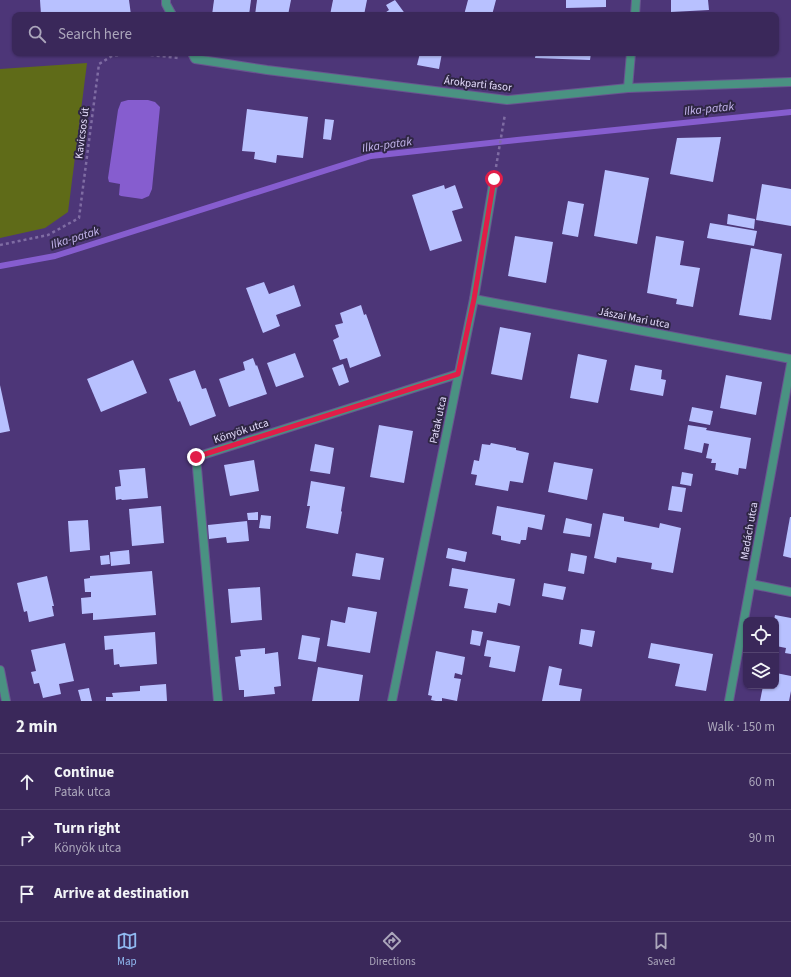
<!DOCTYPE html>
<html lang="en">
<head>
<meta charset="utf-8">
<style>
  :root { --surface:#3a285a; --page:#413060; --text:#f1f3f6; --muted:#aba6bb; --line:#544470; --accent:#90b9f0 }
  body { margin:0; font-family:"Source Sans 3",sans-serif; background:var(--page); color:var(--text) }
  .controls { position:absolute; right:12px; bottom:12px; display:grid; overflow:hidden; border-radius:8px; box-shadow:0 1px 3px #0004 }
  .controls button { width:36px; height:36px; display:grid; place-items:center; padding:0; border:0; border-bottom:1px solid var(--line); background:var(--surface); color:var(--text); font:20px sans-serif }
  .stop { position:absolute; width:12px; height:12px; margin:-9px; border:3px solid #e11d48; border-radius:50%; background:#fff }
  .stop.end { background:#e11d48; border-color:#fff; box-shadow:0 1px 4px #0008 }
  .list { margin:0; padding:0; list-style:none }
  h2 { display:flex; justify-content:space-between; align-items:center; height:52px; margin:0; padding:0 16px; font-size:17px }
  h2 small { font-size:13px; font-weight:400; color:var(--muted) }
  .list li { display:grid; grid-template-columns:26px 1fr auto; gap:12px; align-items:center; box-sizing:border-box; height:56px; padding:0 16px; border-top:1px solid var(--line) }
  .list b { display:block; font-size:15px; white-space:nowrap }
  .list p { margin:0; font-size:13px; white-space:nowrap; color:var(--muted) }
  .list em { font-size:13px; font-style:normal; color:var(--muted) }
  .icon { flex:none; width:22px; height:22px; fill:none; stroke:currentColor; stroke-width:2; stroke-linecap:round; stroke-linejoin:round }
  .map { position:relative; flex:none; width:791px; height:701px; overflow:hidden }
  .search { position:absolute; background:var(--surface); box-shadow:0 1px 3px #0004; left:12px; right:12px; top:12px; height:44px; display:flex; align-items:center; gap:10px; box-sizing:border-box; padding:0 14px; border-radius:8px; color:var(--muted); font-size:15px }
  .sheet { height:220px; background:var(--surface) }
  nav { display:flex; justify-content:space-around; align-items:center; box-sizing:border-box; height:56px; border-top:1px solid var(--line); background:var(--surface); font-size:11px; color:var(--muted) }
  nav a { display:grid; justify-items:center; gap:2px }
  nav .on { color:var(--accent) }
  .map>svg:first-child { display:block }
</style>
</head>
<body>
<div class="map">
<svg width="791" height="701" viewBox="0 0 791 701">
  <rect width="100%" height="100%" fill="#4d3678"/>
  <polygon fill="#5f6b18" points="87,63 68,212 45,228 0,238 0,69"/>
  <polygon fill="#865dcf" points="128,100 148,100 155,102 160,107 152,189 149,196 142,199 121,196 119,195 120,184 109,182 108,178 118,110 121,102"/>
  <g fill="none" stroke-linecap="round" stroke-linejoin="round">
    <polyline stroke="#865dcf" stroke-width="6" points="0,266 55,256 371,156 517,140 791,112"/>
  </g>
  <g fill="#b8c1ff">
    <polygon points="40,0 129,0 131,15 41,15"/>
    <polygon points="214,0 251,0 249,15 212,15"/>
    <polygon points="257,0 291,0 288,15 255,15"/>
    <polygon points="333,0 367,0 364,15 330,15"/>
    <polygon points="395,0 406,15 382,15 389,10 386,5"/>
    <polygon points="468,0 496,0 492,15 464,15"/>
    <polygon points="566,0 606,0 606,7 566,8"/>
    <polygon points="671,0 708,0 709,10 671,12"/>
    <polygon points="383,53 394,53 394,55 383,54"/>
    <polygon points="420,53 442,53 439,69 417,65"/>
    <polygon points="536,53 591,53 590,60 535,58"/>
    <polygon points="247,109 308,117 303,158 277,155 276,163 254,159 255,152 242,151"/>
    <polygon points="325,119 334,120 331,140 323,139"/>
    <polygon points="721,137 713,182 670,174 677,138"/>
    <polygon points="605,170 649,178 637,244 594,236"/>
    <polygon points="762,184 791,189 791,226 756,220"/>
    <polygon points="444,185 445,189 455,185 463,208 452,211 462,241 430,251 412,195"/>
    <polygon points="568,201 584,204 578,237 562,234"/>
    <polygon points="728,214 755,219 754,229 727,224"/>
    <polygon points="710,223 757,231 754,246 707,238"/>
    <polygon points="515,236 553,242 546,283 508,276"/>
    <polygon points="656,236 684,241 680,265 700,268 693,307 676,304 677,299 647,293"/>
    <polygon points="751,248 782,254 771,320 739,315"/>
    <polygon points="264,282 269,294 294,285 301,306 276,315 280,326 263,333 246,288"/>
    <polygon points="361,305 364,315 366,314 381,356 350,368 347,358 340,360 333,340 339,337 335,325 343,323 340,313"/>
    <polygon points="500,327 531,333 522,380 491,374"/>
    <polygon points="295,353 304,377 276,387 267,363"/>
    <polygon points="578,354 607,360 598,403 570,398"/>
    <polygon points="253,358 256,366 257,365 267,394 229,407 219,379 245,370 243,362"/>
    <polygon points="133,360 147,393 101,412 87,379"/>
    <polygon points="343,364 349,382 339,386 332,368"/>
    <polygon points="635,365 662,370 661,379 666,380 663,396 630,390"/>
    <polygon points="195,370 202,389 206,388 216,416 190,426 180,401 178,402 169,379"/>
    <polygon points="726,375 762,382 756,415 720,408"/>
    <polygon points="0,385 10,431 0,433"/>
    <polygon points="692,407 713,411 710,425 689,421"/>
    <polygon points="379,425 413,431 404,483 370,477"/>
    <polygon points="688,425 707,428 706,430 751,438 746,469 739,468 738,475 715,470 716,463 711,463 712,459 706,458 709,444 704,443 702,453 684,449"/>
    <polygon points="491,443 516,448 516,450 529,453 523,483 510,481 508,491 475,485 477,475 471,474 474,460 479,461 482,444 490,445"/>
    <polygon points="315,444 334,448 330,474 310,471"/>
    <polygon points="254,460 259,491 230,496 224,465"/>
    <polygon points="554,462 593,469 587,500 548,492"/>
    <polygon points="145,468 148,498 122,500 121,499 116,500 115,487 121,486 119,470"/>
    <polygon points="682,472 693,474 691,486 680,484"/>
    <polygon points="311,481 345,487 341,511 342,512 338,534 306,528 310,506 307,506"/>
    <polygon points="672,486 686,488 682,512 668,510"/>
    <polygon points="161,506 164,543 132,546 129,509"/>
    <polygon points="497,506 545,515 542,530 528,527 526,540 521,540 520,544 501,540 501,536 492,534"/>
    <polygon points="258,512 258,520 248,520 247,513"/>
    <polygon points="603,513 624,517 624,521 659,528 660,523 681,528 673,573 651,569 652,563 617,557 616,563 594,558"/>
    <polygon points="261,515 271,516 270,529 259,528"/>
    <polygon points="790,517 791,517 791,558 783,556"/>
    <polygon points="566,518 592,524 590,537 563,533"/>
    <polygon points="88,520 90,550 70,552 68,521"/>
    <polygon points="247,521 249,541 227,543 226,537 209,539 208,525"/>
    <polygon points="448,548 467,552 465,562 446,558"/>
    <polygon points="129,550 130,564 111,566 110,552"/>
    <polygon points="356,553 384,558 380,580 352,576"/>
    <polygon points="571,553 587,556 584,574 568,571"/>
    <polygon points="109,555 110,564 101,565 100,556"/>
    <polygon points="452,568 515,579 510,606 498,603 496,613 464,608 468,589 449,586"/>
    <polygon points="152,571 156,615 93,620 93,613 82,614 81,598 91,597 91,592 85,592 84,579 90,578 90,576"/>
    <polygon points="47,576 54,606 52,606 54,616 29,622 27,611 24,612 17,583"/>
    <polygon points="544,583 566,587 563,600 542,596"/>
    <polygon points="260,587 262,620 231,623 228,589"/>
    <polygon points="348,607 377,612 370,653 327,646 331,620 345,623"/>
    <polygon points="775,615 791,618 791,654 785,653 786,648 776,646 776,620 774,620"/>
    <polygon points="581,629 595,631 592,647 579,644"/>
    <polygon points="472,630 483,632 480,646 470,644"/>
    <polygon points="155,632 157,664 120,667 119,664 114,665 113,649 105,650 104,636"/>
    <polygon points="302,635 320,638 316,662 298,659"/>
    <polygon points="487,640 520,646 515,672 489,667 491,657 484,656"/>
    <polygon points="65,643 74,681 59,684 61,694 43,698 39,683 34,684 31,672 36,671 31,650"/>
    <polygon points="651,643 713,654 706,691 675,686 680,664 648,658"/>
    <polygon points="265,648 265,654 278,652 281,686 274,687 275,694 244,697 244,690 239,690 235,657 241,656 240,650"/>
    <polygon points="436,651 465,657 462,675 455,673 454,678 461,679 457,701 442,698 442,701 436,701 431,700 432,696 428,695"/>
    <polygon points="549,666 562,669 559,685 582,689 580,701 542,701"/>
    <polygon points="318,667 363,675 359,701 312,701"/>
    <polygon points="776,673 791,676 791,691 789,701 760,701 763,686 776,686"/>
    <polygon points="166,684 167,701 106,701 106,697 113,697 112,693 140,691 140,686"/>
    <polygon points="89,688 92,701 81,701 78,690"/>
  </g>
  <g fill="none" stroke-linecap="round" stroke-linejoin="round">
    <g stroke="#695490" stroke-width="10">
      <g id="street">
        <polyline points="166,0 166,4 172,15"/>
        <polyline points="635,15 636,0"/>
        <polyline points="192,53 195,59 267,70 507,100 628,88 791,82"/>
        <polyline points="628,88 631,53"/>
        <polyline points="474,299 791,359"/>
        <polyline points="751,584 791,592"/>
        <polyline points="0,670 6,701"/>
        <polyline points="218,701 196,457 458,374"/>
        <polyline points="392,701 474,299 494,179"/>
        <polyline points="729,701 791,364"/>
      </g>
    </g>
    <g stroke="#7f6ca3" stroke-width="2.5" stroke-dasharray="3 3" stroke-linecap="butt">
      <polyline points="496,167 505,114"/>
      <polyline points="0,245 48,235 79,218 99,64 112,56 133,53 178,58"/>
    </g>
    <use href="#street" stroke="#4a9282" stroke-width="8"/>
  </g>
  <g fill="none" stroke-linecap="round" stroke-linejoin="round">
    <polyline stroke="#e11d48" stroke-width="5" points="196,457 458,374 474,299 494,179"/>
  </g>
  <g text-anchor="middle" dominant-baseline="central" stroke-width="4" stroke-linejoin="round" paint-order="stroke">
    <g font-size="11" fill="#e6defe" stroke="#2f2644">
      <text transform="translate(478 84) rotate(6)">Árokparti fasor</text>
      <text transform="translate(82 133) rotate(-83)">Kavicsos út</text>
      <text transform="translate(634 318) rotate(11)">Jászai Mari utca</text>
      <text transform="translate(438 420) rotate(-78)">Patak utca</text>
      <text transform="translate(241 431) rotate(-18)">Könyök utca</text>
      <text transform="translate(749 531) rotate(-80)">Madách utca</text>
    </g>
    <g font-size="12" font-style="italic" fill="#c5b6ee" stroke="#2f2644">
      <text transform="translate(709 109) rotate(-6)">Ilka-patak</text>
      <text transform="translate(387 145) rotate(-8)">Ilka-patak</text>
      <text transform="translate(75 238) rotate(-17)">Ilka-patak</text>
    </g>
  </g>
</svg>
<div class="controls">
<button><svg class="icon" aria-label="locate" viewBox="0 0 24 24"><circle cx="12" cy="12" r="6"/><path d="M12 2v4M12 18v4M2 12h4M18 12h4"/></svg></button>
<button><svg class="icon" aria-label="layers" viewBox="0 0 24 24"><path d="M12 4l9 5-9 5-9-5zM3 14l9 5 9-5"/></svg></button>
</div>
<div class="stop" style="left:494px;top:179px"></div>
<div class="stop end" style="left:196px;top:457px"></div>
<div class="search"><svg class="icon" aria-label="search" viewBox="0 0 24 24"><circle cx="10" cy="10" r="6"/><path d="M15 15l6 6"/></svg>Search here</div>
</div>
<section class="sheet">
<h2>2 min<small>Walk · 150 m</small></h2>
<ul class="list">
<li><svg class="icon" aria-label="ahead" viewBox="0 0 24 24"><path d="M12 20V5M6 11l6-6 6 6"/></svg><div><b>Continue</b><p>Patak utca</p></div><em>60 m</em></li>
<li><svg class="icon" aria-label="right" viewBox="0 0 24 24"><path d="M7 20v-9h11M14 6l5 5-5 5"/></svg><div><b>Turn right</b><p>Könyök utca</p></div><em>90 m</em></li>
<li><svg class="icon" aria-label="arrive" viewBox="0 0 24 24"><path d="M6 21V4h12l-3 4 3 4H6"/></svg><div><b>Arrive at destination</b></div></li>
</ul>
</section>
<nav>
<a class="on"><svg class="icon" aria-label="map" viewBox="0 0 24 24"><path d="M3 6l6-2 6 2 6-2v14l-6 2-6-2-6 2zM9 4v14M15 6v14"/></svg>Map</a>
<a><svg class="icon" aria-label="directions" viewBox="0 0 24 24"><path d="M12 3l9 9-9 9-9-9zM9 14v-3h6M13 9l2 2-2 2"/></svg>Directions</a>
<a><svg class="icon" aria-label="saved" viewBox="0 0 24 24"><path d="M7 4h10v16l-5-4-5 4z"/></svg>Saved</a>
</nav>
</body>
</html>
